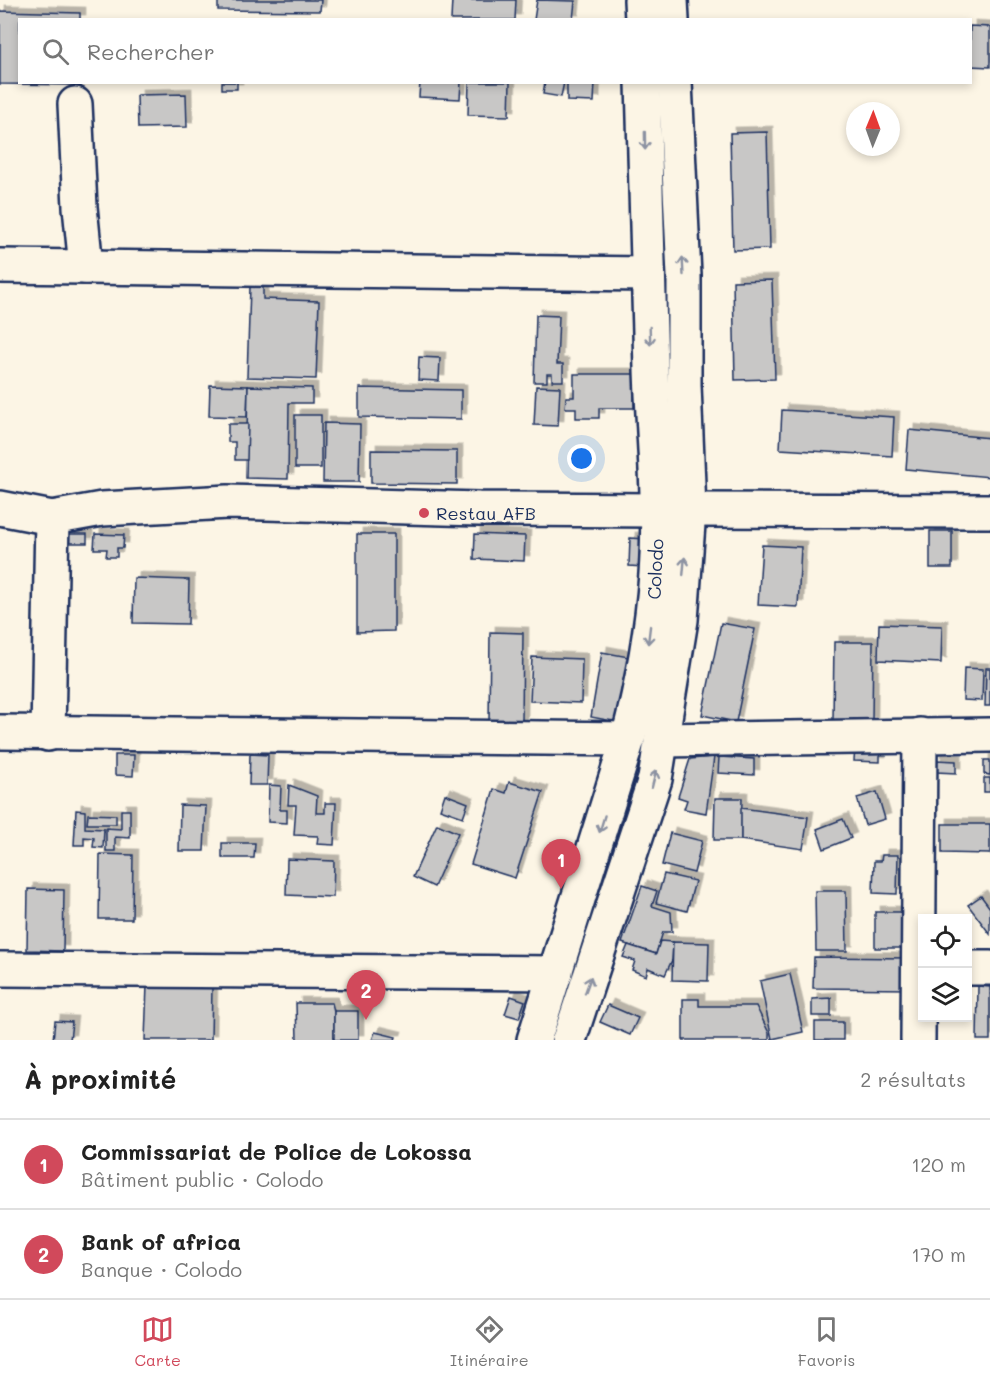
<!DOCTYPE html>
<html lang="fr">
<head>
<meta charset="utf-8">
<style>
  :root { --surface:#fff; --page:#f2f2f2; --text:#222; --muted:#767676; --line:#e0e0e0; --accent:#d1495b }
  body { margin:0; font-family:Mali,sans-serif; background:var(--page); color:var(--text) }
  .controls { position:absolute; right:18px; bottom:18px; display:grid; overflow:hidden; border-radius:0px; box-shadow:0 3px 9px #0003 }
  .controls button { width:54px; height:54px; display:grid; place-items:center; padding:0; border:0; border-bottom:2px solid var(--line); background:var(--surface); color:var(--text); font:30px sans-serif }
  .compass { position:absolute; left:846px; top:102px; width:54px; height:54px; border-radius:50%; background:var(--surface); box-shadow:0 3px 9px #0003; rotate:1deg }
  .you { position:absolute; left:582px; top:459px; width:21px; height:21px; margin:-15px; border:4px solid #fff; border-radius:50%; background:#1a73e8; box-shadow:0 0 0 9px #1a73e833 }
  .badge { display:grid; place-items:center; width:39px; height:39px; border-radius:50%; background:var(--accent); color:#fff; font-size:20px; font-weight:700 }
  .pin { position:absolute; translate:-50% -50px; filter:drop-shadow(0 2px 3px #0008) }
  .pin::after { content:''; position:absolute; top:32px; width:21px; height:18px; background:inherit; clip-path:polygon(0 0,100% 0,50% 100%) }
  .list { margin:0; padding:0; list-style:none }
  h2 { display:flex; justify-content:space-between; align-items:center; height:78px; margin:0; padding:0 24px; font-size:26px }
  h2 small { font-size:20px; font-weight:400; color:var(--muted) }
  .list li { display:grid; grid-template-columns:39px 1fr auto; gap:18px; align-items:center; box-sizing:border-box; height:90px; padding:0 24px; border-top:2px solid var(--line) }
  .list b { display:block; font-size:22px; white-space:nowrap }
  .list p { margin:0; font-size:20px; white-space:nowrap; color:var(--muted) }
  .list em { font-size:20px; font-style:normal; color:var(--muted) }
  .icon { flex:none; width:33px; height:33px; fill:none; stroke:currentColor; stroke-width:2; stroke-linecap:round; stroke-linejoin:round }
  .map { position:relative; flex:none; width:990px; height:1040px; overflow:hidden }
  .search { position:absolute; background:var(--surface); box-shadow:0 3px 9px #0003; left:18px; right:18px; top:18px; height:66px; display:flex; align-items:center; gap:15px; box-sizing:border-box; padding:0 21px; border-radius:0px; color:var(--muted); font-size:22px }
  .sheet { height:258px; background:var(--surface) }
  nav { display:flex; justify-content:space-around; align-items:center; box-sizing:border-box; height:84px; border-top:2px solid var(--line); background:var(--surface); font-size:16px; color:var(--muted) }
  nav a { display:grid; justify-items:center; gap:3px }
  nav .on { color:var(--accent) }
  .map>svg:first-child { display:block }
</style>
</head>
<body>
<div class="map">
<svg width="990" height="1040" viewBox="0 0 990 1040">
  <defs>
    <filter id="shadow"><feDropShadow dx="5.5" dy="-5.5" stdDeviation="0" flood-color="#0004"/></filter>
  </defs>
  <rect width="100%" height="100%" fill="#fcf5e5"/>
  <filter id="ink" filterUnits="userSpaceOnUse"><feTurbulence type="fractalNoise" baseFrequency=".0167" numOctaves="2"/><feDisplacementMap in="SourceGraphic" scale="12" xChannelSelector="R" yChannelSelector="G"/><feConvolveMatrix kernelMatrix="1 2 1 2 8 2 1 2 1" color-interpolation-filters="sRGB"/></filter>
  <g filter="url(#ink)">
    <g fill="#c8c7c6" stroke="#1b2f5e" stroke-width="1.5" filter="url(#shadow)">
      <polygon points="218,0 321,0 320,11 218,10"/>
      <polygon points="452,0 516,0 515,20 451,20"/>
      <polygon points="537,0 575,1 573,20 534,20"/>
      <polygon points="0,11 80,13 80,20 20,20 20,82 81,82 81,85 0,84"/>
      <polygon points="970,26 990,27 990,67 970,66"/>
      <rect x="222" y="82" width="15" height="7"/>
      <polygon points="420,82 461,82 460,99 419,97"/>
      <polygon points="469,82 510,82 509,116 468,115"/>
      <polygon points="545,82 564,82 561,97 543,94"/>
      <polygon points="567,82 595,82 594,102 567,101"/>
      <polygon points="186,94 187,127 138,128 137,95"/>
      <polygon points="767,132 770,249 733,250 730,133"/>
      <polygon points="772,280 775,379 735,380 733,281"/>
      <polygon points="250,287 263,287 263,299 319,301 316,379 247,377"/>
      <polygon points="536,315 559,316 557,364 563,364 563,381 552,381 552,374 547,374 547,382 534,382"/>
      <polygon points="419,357 440,358 439,381 418,380"/>
      <polygon points="574,374 634,374 634,408 599,408 599,418 576,418 576,408 565,408 566,397 574,397"/>
      <polygon points="210,385 248,386 247,417 209,416"/>
      <polygon points="248,386 312,388 312,403 289,403 288,479 246,478"/>
      <polygon points="536,386 560,387 558,426 534,425"/>
      <polygon points="359,388 461,390 461,419 359,417"/>
      <polygon points="782,410 894,417 892,456 780,449"/>
      <rect x="295" y="415" width="26" height="53"/>
      <polygon points="324,423 360,424 359,482 323,482"/>
      <polygon points="228,424 248,424 247,460 235,460 235,442 228,442"/>
      <polygon points="909,430 990,438 990,477 906,469"/>
      <polygon points="371,450 457,451 457,484 371,483"/>
      <rect x="930" y="531" width="22" height="37"/>
      <rect x="62" y="534" width="25" height="9"/>
      <polygon points="95,534 124,535 123,548 117,548 117,557 106,557 107,549 94,549"/>
      <polygon points="357,534 394,534 394,631 357,632"/>
      <polygon points="475,534 525,536 524,561 474,559"/>
      <polygon points="630,538 646,539 644,567 629,566"/>
      <polygon points="762,545 801,547 798,607 758,605"/>
      <polygon points="134,578 189,580 188,624 133,623"/>
      <polygon points="721,623 755,629 736,722 702,715"/>
      <polygon points="879,624 942,626 941,663 878,660"/>
      <polygon points="490,632 523,633 522,724 489,724"/>
      <polygon points="834,642 873,642 872,722 833,721"/>
      <polygon points="602,652 634,658 623,723 591,717"/>
      <polygon points="532,657 582,659 581,703 530,701"/>
      <polygon points="964,668 983,669 982,701 963,700"/>
      <polygon points="986,668 990,668 990,706 985,706"/>
      <polygon points="855,748 880,749 880,762 854,761"/>
      <polygon points="250,754 268,755 267,785 249,785"/>
      <polygon points="115,755 134,755 133,776 115,775"/>
      <polygon points="714,757 706,813 684,809 687,800 678,797 690,759"/>
      <polygon points="719,757 754,759 754,775 718,773"/>
      <polygon points="936,760 956,761 956,773 936,772"/>
      <polygon points="984,760 990,760 990,775 984,774"/>
      <rect x="984" y="778" width="6" height="14"/>
      <polygon points="509,782 543,792 515,878 471,864 494,789 506,793"/>
      <polygon points="269,785 281,786 280,810 287,810 287,823 268,822"/>
      <polygon points="289,785 317,796 316,813 325,813 325,803 336,803 334,845 317,844 318,836 294,835 296,805 288,805"/>
      <polygon points="877,792 885,819 865,825 857,798"/>
      <polygon points="445,794 468,803 463,817 440,809"/>
      <polygon points="715,798 742,798 741,840 714,840"/>
      <polygon points="180,805 206,806 204,851 179,851"/>
      <polygon points="741,808 808,817 803,849 741,840"/>
      <polygon points="76,810 85,811 85,828 104,829 103,848 93,847 94,838 84,837 84,845 74,845"/>
      <polygon points="121,810 130,810 130,838 115,837 115,851 106,851 106,828 121,829"/>
      <polygon points="88,814 116,815 116,824 87,824"/>
      <polygon points="843,819 851,838 824,849 817,829"/>
      <polygon points="437,824 458,833 434,887 413,877"/>
      <polygon points="942,824 990,824 990,854 942,853"/>
      <polygon points="670,833 702,841 694,873 662,865"/>
      <polygon points="222,843 255,843 254,858 222,858"/>
      <polygon points="100,854 133,855 132,919 99,919"/>
      <polygon points="882,855 898,855 897,894 873,893 874,861 881,861"/>
      <polygon points="287,859 334,861 333,897 286,895"/>
      <polygon points="664,874 695,881 687,911 656,903"/>
      <polygon points="642,886 657,891 652,906 671,912 672,932 663,932 656,954 622,943"/>
      <polygon points="28,889 64,890 63,951 27,950"/>
      <polygon points="815,891 846,891 847,951 816,951"/>
      <polygon points="981,896 990,908 990,934 968,905"/>
      <rect x="875" y="912" width="28" height="36"/>
      <polygon points="660,941 673,942 672,960 665,975 648,968 646,976 632,970 635,961 623,957 628,945 656,954"/>
      <polygon points="673,942 709,943 708,981 672,980"/>
      <polygon points="814,957 909,958 909,989 813,988"/>
      <polygon points="790,974 803,1032 772,1039 760,981"/>
      <polygon points="147,985 212,987 211,1040 145,1040"/>
      <polygon points="978,986 990,987 990,1040 977,1040"/>
      <polygon points="511,996 525,1001 519,1018 505,1014"/>
      <polygon points="831,998 831,1016 812,1016 812,999"/>
      <polygon points="683,999 699,999 699,1006 756,1006 769,1033 769,1040 683,1040"/>
      <polygon points="296,1003 332,1003 334,1011 334,1040 297,1040"/>
      <polygon points="608,1005 638,1018 630,1035 600,1022"/>
      <rect x="334" y="1011" width="24" height="29"/>
      <polygon points="55,1021 72,1022 70,1040 53,1040"/>
      <rect x="815" y="1022" width="28" height="18"/>
      <polygon points="375,1032 396,1037 395,1040 372,1040"/>
    </g>
    <g fill="none" stroke-linecap="round" stroke-linejoin="round">
      <g stroke="#1b2f5e" stroke-width="38">
        <g id="minor">
          <polyline points="0,266 86,267 80,207 75,104"/>
          <polyline points="86,267 648,274"/>
          <polyline points="0,508 52,518"/>
          <polyline points="689,510 990,511"/>
          <polyline points="0,732 628,739"/>
          <polyline points="48,734 52,518 102,509 228,502 479,509 657,510"/>
          <polyline points="662,740 990,735"/>
          <polyline points="968,968 990,968"/>
          <polyline points="0,969 556,973"/>
          <polyline points="918,1040 920,735"/>
        </g>
      </g>
      <g stroke="#1b2f5e" stroke-width="38">
        <g id="major">
          <polyline points="641,0 642,20"/>
          <polyline points="671,0 672,20"/>
          <path d="M534,1040L628,739C642,685 652,629 656,574C661,506 653,437 651,369C648,274 646,178 643,82"/>
          <polyline points="569,1040 655,779 681,620 689,510 684,385 684,276 675,82"/>
        </g>
      </g>
      <use href="#minor" stroke="#fcf5e5" stroke-width="33"/>
      <use href="#major" stroke="#fcf5e5" stroke-width="33"/>
    </g>
    <defs><path id="oneway-shaft" d="M-6 0H5M1.5-3L5.5 0L1.5 3" fill="none" stroke-width="1.6" stroke-linecap="round" stroke-linejoin="round" transform="scale(1.5)"/></defs>
    <g stroke="#8c92a2">
      <use href="#oneway-shaft" transform="translate(645 141) rotate(89)"/>
      <use href="#oneway-shaft" transform="translate(683 266) rotate(-93)"/>
      <use href="#oneway-shaft" transform="translate(650 336) rotate(88)"/>
      <use href="#oneway-shaft" transform="translate(684 566) rotate(-85)"/>
      <use href="#oneway-shaft" transform="translate(649 635) rotate(97)"/>
      <use href="#oneway-shaft" transform="translate(654 779) rotate(-76)"/>
      <use href="#oneway-shaft" transform="translate(602 824) rotate(107)"/>
      <use href="#oneway-shaft" transform="translate(588 985) rotate(-70)"/>
    </g>
  </g>
  <circle fill="#d1495b" stroke="#fcf5e5" stroke-width="2" cx="424" cy="513" r="6"/>
  <g text-anchor="middle" dominant-baseline="central" stroke-width="4.5" stroke-linejoin="round" paint-order="stroke">
    <g font-size="18" fill="#1b2f5e" stroke="#fcf5e5" text-anchor="start">
      <text x="436" y="513">Restau AFB</text>
    </g>
    <g font-size="18" fill="#1b2f5e" stroke="#fcf5e5">
      <text transform="translate(655 569) rotate(-87)">Colodo</text>
    </g>
  </g>
</svg>
<div class="controls">
<button><svg class="icon" aria-label="locate" viewBox="0 0 24 24"><circle cx="12" cy="12" r="6"/><path d="M12 2v4M12 18v4M2 12h4M18 12h4"/></svg></button>
<button><svg class="icon" aria-label="layers" viewBox="0 0 24 24"><path d="M12 4l9 5-9 5-9-5zM3 14l9 5 9-5"/></svg></button>
</div>
<svg class="compass" viewBox="-18 -18 36 36"><path d="M0-13l5 13h-10z" fill="#e53935"/><path d="M0 13l5-13h-10z" fill="#767676"/></svg>
<div class="you"></div>
<div class="pin badge" style="left:561px;top:889px">1</div>
<div class="pin badge" style="left:366px;top:1020px">2</div>
<div class="search"><svg class="icon" aria-label="search" viewBox="0 0 24 24"><circle cx="10" cy="10" r="6"/><path d="M15 15l6 6"/></svg>Rechercher</div>
</div>
<section class="sheet">
<h2>À proximité<small>2 résultats</small></h2>
<ul class="list">
<li><span class="badge">1</span><div><b>Commissariat de Police de Lokossa</b><p>Bâtiment public · Colodo</p></div><em>120 m</em></li>
<li><span class="badge">2</span><div><b>Bank of africa</b><p>Banque · Colodo</p></div><em>170 m</em></li>
</ul>
</section>
<nav>
<a class="on"><svg class="icon" aria-label="map" viewBox="0 0 24 24"><path d="M3 6l6-2 6 2 6-2v14l-6 2-6-2-6 2zM9 4v14M15 6v14"/></svg>Carte</a>
<a><svg class="icon" aria-label="directions" viewBox="0 0 24 24"><path d="M12 3l9 9-9 9-9-9zM9 14v-3h6M13 9l2 2-2 2"/></svg>Itinéraire</a>
<a><svg class="icon" aria-label="saved" viewBox="0 0 24 24"><path d="M7 4h10v16l-5-4-5 4z"/></svg>Favoris</a>
</nav>
</body>
</html>
